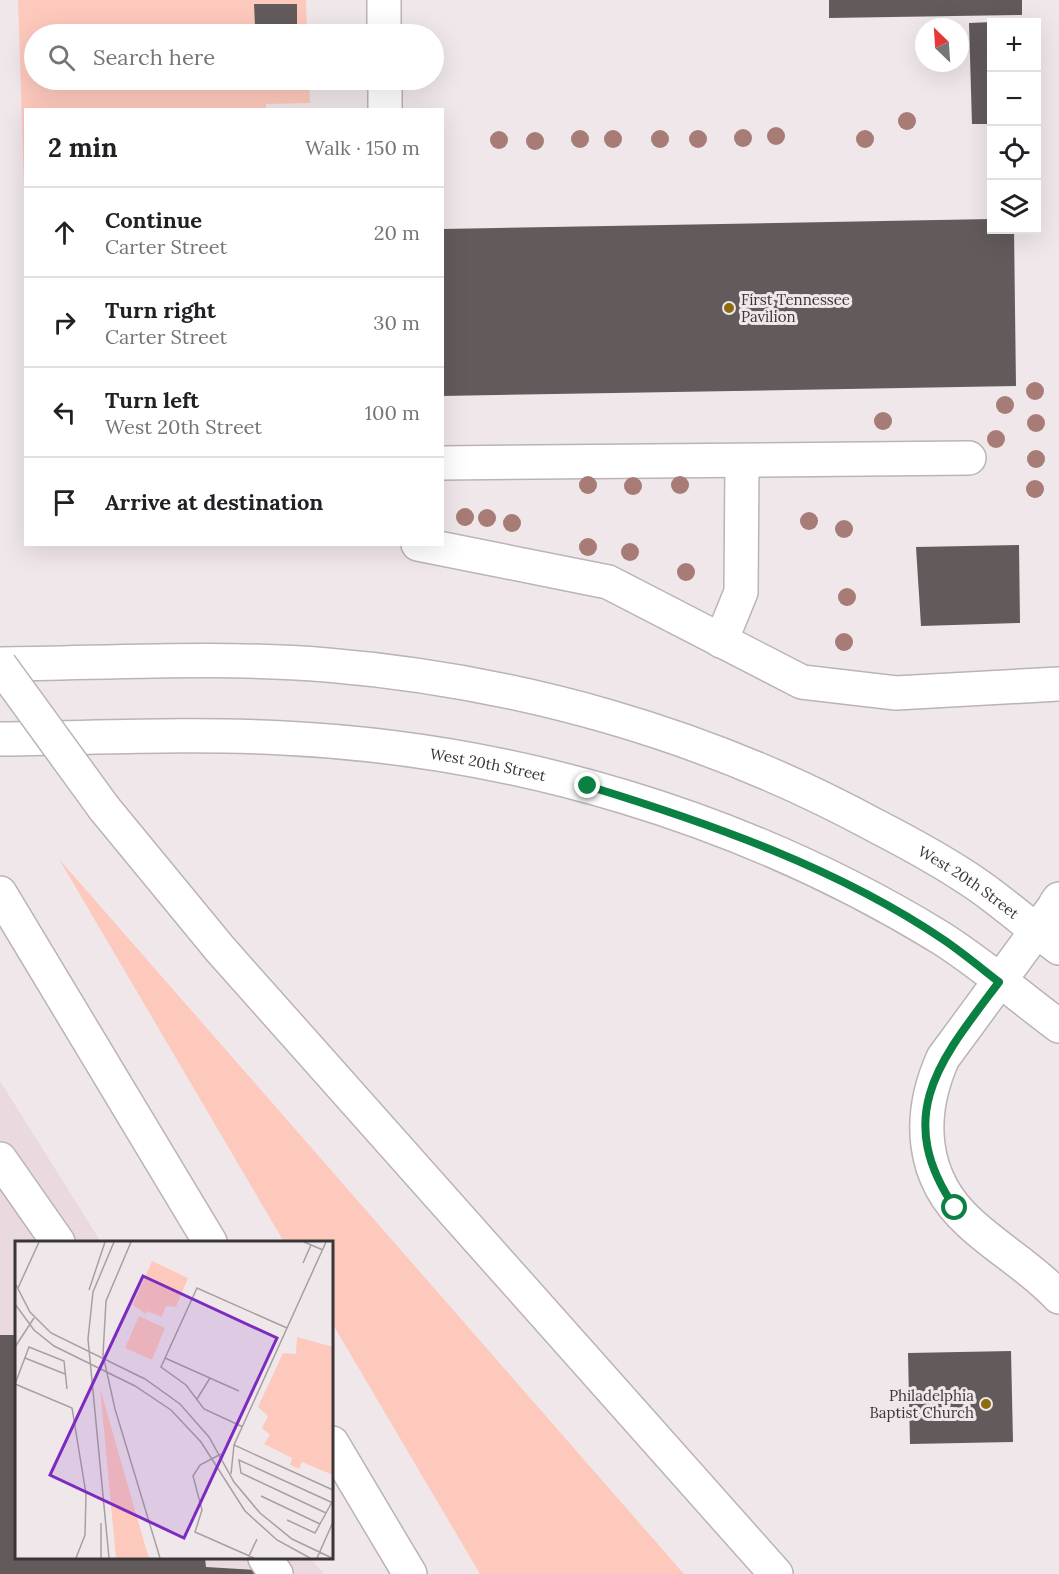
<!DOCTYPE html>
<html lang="en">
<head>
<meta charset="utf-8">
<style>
  :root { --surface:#fff; --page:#f2f2f2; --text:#202124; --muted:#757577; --line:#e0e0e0 }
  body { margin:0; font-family:Lora,serif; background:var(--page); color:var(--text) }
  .controls { position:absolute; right:18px; top:18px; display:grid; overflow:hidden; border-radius:0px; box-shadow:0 6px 24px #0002 }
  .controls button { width:54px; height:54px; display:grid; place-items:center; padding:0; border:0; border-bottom:2px solid var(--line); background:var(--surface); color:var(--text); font:30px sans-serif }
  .compass { position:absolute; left:915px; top:18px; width:54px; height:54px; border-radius:50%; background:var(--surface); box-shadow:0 6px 24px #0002; rotate:335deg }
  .stop { position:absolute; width:18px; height:18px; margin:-14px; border:4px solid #0b8043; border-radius:50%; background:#fff }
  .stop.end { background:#0b8043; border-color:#fff; box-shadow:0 2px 6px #0008 }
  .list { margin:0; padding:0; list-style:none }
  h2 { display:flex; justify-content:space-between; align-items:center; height:78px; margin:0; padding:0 24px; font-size:26px }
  h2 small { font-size:20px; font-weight:400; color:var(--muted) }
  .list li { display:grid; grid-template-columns:39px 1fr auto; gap:18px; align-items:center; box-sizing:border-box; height:90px; padding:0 24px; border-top:2px solid var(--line) }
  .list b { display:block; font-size:22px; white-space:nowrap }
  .list p { margin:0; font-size:20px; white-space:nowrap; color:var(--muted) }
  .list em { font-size:20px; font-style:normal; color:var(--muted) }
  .icon { flex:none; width:33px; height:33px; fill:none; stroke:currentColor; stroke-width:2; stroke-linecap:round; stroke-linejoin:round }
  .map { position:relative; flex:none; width:1059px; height:1574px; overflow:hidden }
  .search { position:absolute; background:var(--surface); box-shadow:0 6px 24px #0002; left:24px; top:24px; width:420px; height:66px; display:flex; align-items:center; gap:15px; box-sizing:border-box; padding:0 21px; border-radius:33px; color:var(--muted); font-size:22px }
  .panel { position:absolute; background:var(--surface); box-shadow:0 6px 24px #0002; left:24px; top:108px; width:420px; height:438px; border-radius:0px }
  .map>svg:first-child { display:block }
</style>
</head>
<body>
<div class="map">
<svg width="1059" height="1574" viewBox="0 0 1059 1574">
  <rect width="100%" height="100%" fill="#f0e7ea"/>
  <polygon fill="#ead9df" points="0,1081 101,1242 16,1242 16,1558 310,1558 324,1574 0,1574"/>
  <g fill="#fec9bd">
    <polygon points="18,0 306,0 307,34 34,34 34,80 309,80 310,103 266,104 266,110 26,110 25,219"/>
    <polygon points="59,859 684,1574 480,1574 332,1323 332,1242 284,1242"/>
  </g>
  <g fill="#635b5b">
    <polygon points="829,0 1022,0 1022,15 829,18"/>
    <polygon points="254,4 297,4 297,25 255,25"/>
    <polygon points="992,22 992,124 972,124 969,23"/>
    <polygon points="992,219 992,230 1014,230 1016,386 442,396 442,229"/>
    <polygon points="1019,545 1020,623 921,626 916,547"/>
    <polygon points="0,1335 16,1335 16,1558 205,1558 206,1567 258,1570 258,1574 0,1574"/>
    <polygon points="1011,1351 1013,1442 910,1444 908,1353"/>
  </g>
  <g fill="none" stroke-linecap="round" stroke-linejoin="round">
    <g stroke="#bbb3b5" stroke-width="36">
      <g id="minor">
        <polyline points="384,0 384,34"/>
        <polyline points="385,80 385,110"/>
        <polyline points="442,463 969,458"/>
        <polyline points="418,544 608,582 802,682 896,693 1059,684"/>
        <polyline points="721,641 741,592 742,461"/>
        <path d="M1054,907L943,1058C917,1116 920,1178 970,1223C999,1250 1032,1268 1059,1297"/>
        <polyline points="0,1159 58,1242"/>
        <polyline points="265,1558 276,1574"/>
      </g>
    </g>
    <g stroke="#bbb3b5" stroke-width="36">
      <g id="major">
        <path id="s1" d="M0,664C109,663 219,656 327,665C519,681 707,734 876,826C911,844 946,863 979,886C1006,905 1032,928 1059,948"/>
        <path id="s2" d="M0,739C94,738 189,733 283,738C513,749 744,817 941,938C982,964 1020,997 1059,1026"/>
        <polyline points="1056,903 1059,899"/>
      </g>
    </g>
    <g stroke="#bbb3b5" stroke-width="36">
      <g id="highway">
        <polyline points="104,808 220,949 776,1574"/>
        <polyline points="0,893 210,1242"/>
        <polyline points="332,1443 410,1574"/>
      </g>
    </g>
    <use href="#minor" stroke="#fff" stroke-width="33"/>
    <use href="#major" stroke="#fff" stroke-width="33"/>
    <use href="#highway" stroke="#fff" stroke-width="33"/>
    <g stroke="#bbb3b5" stroke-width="36" stroke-linecap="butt">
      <polyline id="highway-bridge" points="0,665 104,808"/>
    </g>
    <use href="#highway-bridge" stroke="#fff" stroke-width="33"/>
  </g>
  <g fill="#a77c76">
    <circle cx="907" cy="121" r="9"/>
    <circle cx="776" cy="136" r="9"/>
    <circle cx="743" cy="138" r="9"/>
    <circle cx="580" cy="139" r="9"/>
    <circle cx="613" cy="139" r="9"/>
    <circle cx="660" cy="139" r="9"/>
    <circle cx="698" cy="139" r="9"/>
    <circle cx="865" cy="139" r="9"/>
    <circle cx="499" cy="140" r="9"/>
    <circle cx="535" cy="141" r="9"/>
    <circle cx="1035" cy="391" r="9"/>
    <circle cx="1005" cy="405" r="9"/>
    <circle cx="883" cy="421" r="9"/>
    <circle cx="1036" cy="423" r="9"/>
    <circle cx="996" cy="439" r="9"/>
    <circle cx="1036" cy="459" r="9"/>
    <circle cx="588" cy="485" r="9"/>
    <circle cx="680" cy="485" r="9"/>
    <circle cx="633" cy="486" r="9"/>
    <circle cx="1035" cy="489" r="9"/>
    <circle cx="465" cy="517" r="9"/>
    <circle cx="487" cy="518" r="9"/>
    <circle cx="809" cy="521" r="9"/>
    <circle cx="512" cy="523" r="9"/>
    <circle cx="844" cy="529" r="9"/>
    <circle cx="588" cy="547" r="9"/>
    <circle cx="630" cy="552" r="9"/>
    <circle cx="686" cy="572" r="9"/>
    <circle cx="847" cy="597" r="9"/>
    <circle cx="844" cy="642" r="9"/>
  </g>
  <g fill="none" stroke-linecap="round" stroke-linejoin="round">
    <path stroke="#0b8043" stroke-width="8" d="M588,786C709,823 838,868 944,940C963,953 981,968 999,982C942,1058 891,1114 955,1208"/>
  </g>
  <g fill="#8d6c0e" stroke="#f0e7ea" stroke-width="2">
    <circle cx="729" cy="308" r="6"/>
    <circle cx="986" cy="1404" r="6"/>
  </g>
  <g text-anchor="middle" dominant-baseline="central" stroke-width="6" stroke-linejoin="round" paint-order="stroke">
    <g font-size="15" fill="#3a3638" stroke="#f0e7ea" text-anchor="start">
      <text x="741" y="299">First Tennessee<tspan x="741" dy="17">Pavilion</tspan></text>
      <text x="974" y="1395" text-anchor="end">Philadelphia<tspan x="974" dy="17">Baptist Church</tspan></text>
    </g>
    <g font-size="15" fill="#3a3638" stroke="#f0e7ea">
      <text stroke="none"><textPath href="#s2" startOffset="490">West 20th Street</textPath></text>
      <text stroke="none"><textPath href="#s1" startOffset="1012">West 20th Street</textPath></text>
    </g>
  </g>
  <g transform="translate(15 1241)">
    <rect width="318" height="318" fill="#f0e7ea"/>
    <path d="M137,20L173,37L161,66L151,65L147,76L132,70L131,73L118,64ZM124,75L150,87L137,119L110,107ZM282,96L318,106V234L287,221L284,228L275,224L277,217L249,203L255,194L247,187L253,175L243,166L268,112L281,113ZM85,147L131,308L134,317H101Z" fill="#fec9bd"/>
    <path fill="none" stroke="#a7a0a3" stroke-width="1.5" d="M116,1L91,60L88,114L100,168L145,317M289,1L308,9M311,1L219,204L318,249M288,22L296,4M0,42L15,71L36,92L130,138L165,163L194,196L219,241L245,272L277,298L317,317M3,47L24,1M74,49L90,1M0,63L19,89L39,105L120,145L156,169L186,201L230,270L262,299L295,317M0,106L19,77M10,117L50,133M150,117L224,150M0,143L57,167L71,253L70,294L61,317M0,143L14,106L49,120L52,148M182,158L195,137M228,186L189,168L171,144L146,126L182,47L272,87M206,213L185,224L178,235L187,269L180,291L239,317M216,233L219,204M246,255L305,283M317,261L311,272L226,232L224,219L318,262M272,279L300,292L311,272M86,282V317M94,317L73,98L78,51L99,1M233,317L242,298M302,317L318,281"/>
    <path fill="#7b2cbf" fill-opacity="0.15" stroke="#7b2cbf" stroke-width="3" d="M128,35L262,97L169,297L35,234Z"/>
    <rect width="318" height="318" fill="none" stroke="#3a3638" stroke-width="3"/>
  </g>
</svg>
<div class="controls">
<button>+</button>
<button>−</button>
<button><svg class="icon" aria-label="locate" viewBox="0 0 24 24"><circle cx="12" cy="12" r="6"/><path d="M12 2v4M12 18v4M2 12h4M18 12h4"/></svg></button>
<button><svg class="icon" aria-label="layers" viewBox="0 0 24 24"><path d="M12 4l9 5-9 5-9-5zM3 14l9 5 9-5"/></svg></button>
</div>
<svg class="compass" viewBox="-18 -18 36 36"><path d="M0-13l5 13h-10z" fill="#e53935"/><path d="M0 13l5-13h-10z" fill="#757577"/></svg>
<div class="stop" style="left:955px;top:1208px"></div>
<div class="stop end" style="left:588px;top:786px"></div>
<div class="search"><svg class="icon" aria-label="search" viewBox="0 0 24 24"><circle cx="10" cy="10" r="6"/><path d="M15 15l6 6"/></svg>Search here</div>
<section class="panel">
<h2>2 min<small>Walk · 150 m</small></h2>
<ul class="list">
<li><svg class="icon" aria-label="ahead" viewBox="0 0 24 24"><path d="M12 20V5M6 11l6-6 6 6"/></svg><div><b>Continue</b><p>Carter Street</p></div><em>20 m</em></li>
<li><svg class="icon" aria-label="right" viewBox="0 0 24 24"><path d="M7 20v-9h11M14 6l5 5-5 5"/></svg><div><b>Turn right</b><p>Carter Street</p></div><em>30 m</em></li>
<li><svg class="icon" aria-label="left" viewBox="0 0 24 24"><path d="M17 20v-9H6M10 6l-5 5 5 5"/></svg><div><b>Turn left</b><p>West 20th Street</p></div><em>100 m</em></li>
<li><svg class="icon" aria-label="arrive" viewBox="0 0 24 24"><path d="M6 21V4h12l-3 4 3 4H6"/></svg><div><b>Arrive at destination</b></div></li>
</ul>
</section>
</div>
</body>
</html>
